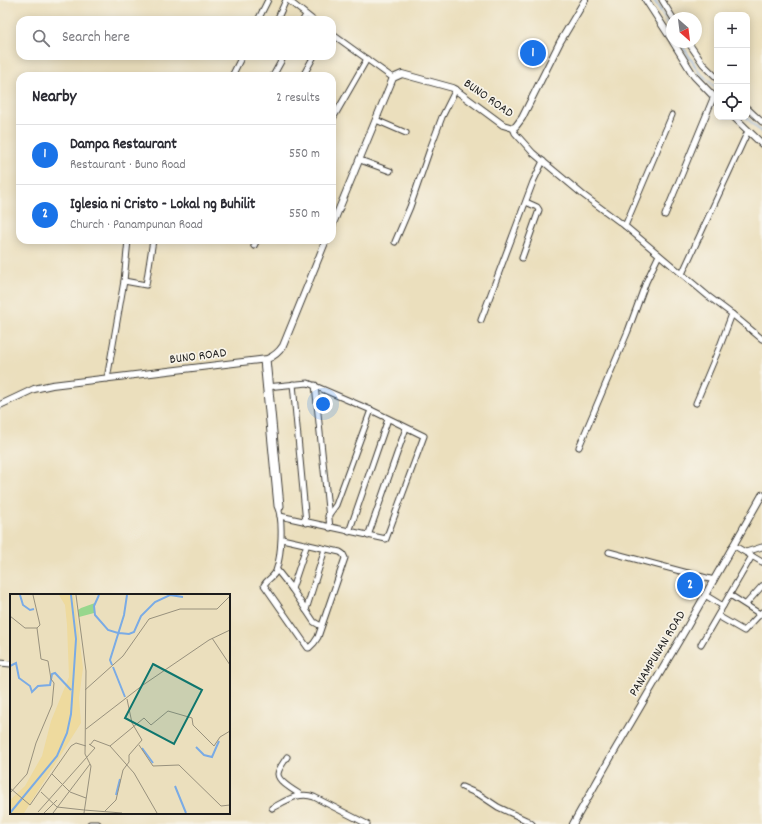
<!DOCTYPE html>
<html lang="en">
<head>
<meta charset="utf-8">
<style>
  :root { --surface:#fff; --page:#f2f2f3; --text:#2b2b33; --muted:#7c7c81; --line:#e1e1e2; --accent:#1a73e8 }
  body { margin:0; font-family:Dekko,sans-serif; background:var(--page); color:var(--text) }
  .controls { position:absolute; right:12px; top:12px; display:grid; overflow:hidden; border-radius:8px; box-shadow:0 2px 10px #0003 }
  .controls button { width:36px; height:36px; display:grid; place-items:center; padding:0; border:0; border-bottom:1px solid var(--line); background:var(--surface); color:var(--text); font:20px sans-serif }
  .compass { position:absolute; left:666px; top:12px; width:36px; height:36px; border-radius:50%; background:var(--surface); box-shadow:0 2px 10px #0003; rotate:152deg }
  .you { position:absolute; left:323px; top:404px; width:14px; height:14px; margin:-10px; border:3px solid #fff; border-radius:50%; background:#1a73e8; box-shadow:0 0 0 6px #1a73e833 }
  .badge { display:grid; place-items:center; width:26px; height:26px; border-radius:50%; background:var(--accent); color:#fff; font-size:13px; font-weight:700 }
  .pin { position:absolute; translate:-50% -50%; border:2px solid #fff; box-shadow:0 1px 4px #0006 }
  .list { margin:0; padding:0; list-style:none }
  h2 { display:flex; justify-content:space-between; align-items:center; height:52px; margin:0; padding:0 16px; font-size:17px }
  h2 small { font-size:13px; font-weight:400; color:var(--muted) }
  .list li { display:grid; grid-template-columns:26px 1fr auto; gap:12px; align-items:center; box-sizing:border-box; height:60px; padding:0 16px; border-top:1px solid var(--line) }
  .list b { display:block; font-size:15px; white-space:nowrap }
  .list p { margin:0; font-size:13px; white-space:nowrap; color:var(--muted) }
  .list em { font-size:13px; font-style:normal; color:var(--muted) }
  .icon { flex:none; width:22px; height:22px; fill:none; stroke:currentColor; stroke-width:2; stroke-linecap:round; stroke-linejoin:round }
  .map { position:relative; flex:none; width:762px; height:824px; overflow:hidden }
  .search { position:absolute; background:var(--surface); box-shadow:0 2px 10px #0003; left:16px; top:16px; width:320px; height:44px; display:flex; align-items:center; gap:10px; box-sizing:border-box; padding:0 14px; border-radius:12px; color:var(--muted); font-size:15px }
  .panel { position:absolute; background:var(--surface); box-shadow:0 2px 10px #0003; left:16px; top:72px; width:320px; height:172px; border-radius:12px }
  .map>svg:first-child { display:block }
</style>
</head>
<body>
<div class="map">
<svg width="762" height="824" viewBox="0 0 762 824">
  <rect width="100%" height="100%" fill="#f7f3e8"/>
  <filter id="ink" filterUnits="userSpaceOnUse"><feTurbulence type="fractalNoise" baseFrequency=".025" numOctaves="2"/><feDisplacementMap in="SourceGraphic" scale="8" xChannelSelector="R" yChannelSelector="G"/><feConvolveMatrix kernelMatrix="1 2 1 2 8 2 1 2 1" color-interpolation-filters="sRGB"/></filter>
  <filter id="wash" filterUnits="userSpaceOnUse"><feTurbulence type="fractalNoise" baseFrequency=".012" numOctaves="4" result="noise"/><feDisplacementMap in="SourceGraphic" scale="16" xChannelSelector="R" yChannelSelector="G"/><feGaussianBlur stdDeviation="0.9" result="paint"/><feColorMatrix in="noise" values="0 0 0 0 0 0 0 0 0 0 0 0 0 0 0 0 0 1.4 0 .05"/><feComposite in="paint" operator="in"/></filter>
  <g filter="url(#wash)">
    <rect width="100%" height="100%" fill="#ebdfbd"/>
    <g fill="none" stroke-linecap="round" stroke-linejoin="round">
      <g stroke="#7aabe5" stroke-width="1.5">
        <polyline points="654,0 672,29"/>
        <polyline points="680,42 699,72 717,89"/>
        <polyline points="746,117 762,133"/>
      </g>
    </g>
  </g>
  <g filter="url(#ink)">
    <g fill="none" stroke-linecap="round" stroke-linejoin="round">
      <g stroke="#3b3934" stroke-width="7">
        <g id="minor">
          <polyline points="288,0 313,20"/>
          <polyline points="662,0 673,18"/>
          <polyline points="258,20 268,0"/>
          <polyline points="277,20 286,0"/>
          <polyline points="303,20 306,15"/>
          <polyline points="332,34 393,78"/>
          <polyline points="688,42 703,64 717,78"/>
          <polyline points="232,76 242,56"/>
          <polyline points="273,76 284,56"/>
          <polyline points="303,76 314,56"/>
          <polyline points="747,108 762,122"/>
          <polyline points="332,120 367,59"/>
          <polyline points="376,120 406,133"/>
          <polyline points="513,128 515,133 533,153 582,194 625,226 708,296 732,314 762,339"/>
          <polyline points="360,160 390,171"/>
          <polyline points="665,215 714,96"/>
          <polyline points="625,226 672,115"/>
          <polyline points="395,242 410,207 430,149 442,117 456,89"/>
          <polyline points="254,246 257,240"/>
          <polyline points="522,258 539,210 537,207 526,202"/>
          <polyline points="682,274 748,131"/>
          <polyline points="124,281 146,285 153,240"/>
          <polyline points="481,320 533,182 543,161"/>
          <polyline points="267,359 281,506 279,510"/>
          <path d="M263,360L277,506C284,519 281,557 276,571C274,577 267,579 264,585L308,648H309L314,643L318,637L345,558L343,554L340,552L282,539"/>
          <polyline points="107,379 124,281 128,240"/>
          <polyline points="293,384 306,523"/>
          <polyline points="315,385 330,528"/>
          <polyline points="266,387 308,383 371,410 424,436 386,539 280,516"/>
          <polyline points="696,403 720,346 732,314"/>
          <polyline points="579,447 628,331 646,282 659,255"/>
          <polyline points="328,516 336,505 371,410"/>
          <polyline points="349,532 388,419"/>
          <polyline points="368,536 406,428"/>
          <polyline points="733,545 762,562"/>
          <polyline points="609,552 714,580"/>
          <polyline points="746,552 762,547"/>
          <polyline points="277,570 292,589 314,622 321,626"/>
          <polyline points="292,589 307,544"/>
          <polyline points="705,595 723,606"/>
          <polyline points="730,595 760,614"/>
          <polyline points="746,604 762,586"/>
          <polyline points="306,610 325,549"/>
          <polyline points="718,616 744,631 762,612"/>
          <polyline points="701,644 752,556"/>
          <polyline points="0,663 11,664"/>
          <path d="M287,757C284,762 278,769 278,774C278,782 295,791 301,795"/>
          <polyline points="462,787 480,795 498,807 528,821 532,824"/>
          <path d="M272,808C286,801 299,791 314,797L367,824"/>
          <polyline points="90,824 98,824"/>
        </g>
      </g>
      <g stroke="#3b3934" stroke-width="8">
        <g id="tertiary">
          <polyline points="646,0 672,40"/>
          <polyline points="673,42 694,76 717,100"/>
          <polyline points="734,117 762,144"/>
          <polyline points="332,226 393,78 402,74 453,88 503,125 513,128 516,126 522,118 560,42 585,0"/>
          <path d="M0,405L34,389L52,385L267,359C275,356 279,352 283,346L326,240"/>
          <polyline points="573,824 612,755 687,627 762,495"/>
        </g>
      </g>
      <use href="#minor" stroke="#fff" stroke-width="5"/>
      <use href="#tertiary" stroke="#fff" stroke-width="6"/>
    </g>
  </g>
  <g text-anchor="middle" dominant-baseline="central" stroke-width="3.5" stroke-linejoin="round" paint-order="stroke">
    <g font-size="13" fill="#1c1c1c" stroke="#f7f3e8">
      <text transform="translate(488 99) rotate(35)">BUNO ROAD</text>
      <text transform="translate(198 357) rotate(-7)">BUNO ROAD</text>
      <text transform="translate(658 654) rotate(-59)">PANAMPUNAN ROAD</text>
    </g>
  </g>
  <g transform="translate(10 594)">
    <rect width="220" height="220" fill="#ebdfbd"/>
    <path d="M85,9L84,19L69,23L68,16L71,14Z" fill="#97d78d"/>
    <path d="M49,1H64L73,74L69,104L71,129L14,219H0V206L15,192L32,162L41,127L59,83L57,31L55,11Z" fill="#eeda9e"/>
    <path fill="none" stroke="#7aabe5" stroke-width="2" d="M10,1L13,11L20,16L24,15M89,1L84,12L85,21L98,36L108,39M109,39L119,40L124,38L131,22L145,8L160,1L173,3M102,71L100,66L114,21L117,1M0,72L6,69L9,84L20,92L22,98L28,92L40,91L42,80L45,79L61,96M103,73L115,103M186,153L194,161L202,163L209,147M132,154L143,169M165,192L176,219M106,201L110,185M0,219L47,162L57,139L61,120L66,45L61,1"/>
    <path fill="none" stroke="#98917d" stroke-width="1" d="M66,1L76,77L75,160L81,172L74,219M0,22L15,34H27M202,44L220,71M75,96L113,62L139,25L170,15H207L220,2M76,135L133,91L199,46L220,36M80,151L84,146L100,152L124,179L147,219M129,151L143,172L169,171L211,212L220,211M100,152L134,124L141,131L158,117L182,124L183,131L204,152L210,143L220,137M42,180L60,198L76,204M220,183V196M0,194L20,211M31,198L47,213L74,216M0,199L17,180L26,149L42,111L44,89L41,85L38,67L31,65L27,34L30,31L23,1M20,211L61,152L66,149L76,152M74,216L112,219M95,217L106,206L113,176L119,168V161L132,146L122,129L117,105M28,218L85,154L79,150M34,219L47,206M43,219L80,170"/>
    <path fill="#0f766e" fill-opacity="0.15" stroke="#0f766e" stroke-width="2" d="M143,70L192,96L164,150L115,124Z"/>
    <rect width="220" height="220" fill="none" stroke="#1c1c1c" stroke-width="2"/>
  </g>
</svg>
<div class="controls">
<button>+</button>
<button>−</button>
<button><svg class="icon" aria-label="locate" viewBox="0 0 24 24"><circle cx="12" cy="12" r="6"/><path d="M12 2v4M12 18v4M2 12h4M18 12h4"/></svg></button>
</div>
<svg class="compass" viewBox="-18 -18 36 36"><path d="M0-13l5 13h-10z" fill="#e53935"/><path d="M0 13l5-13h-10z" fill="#7c7c81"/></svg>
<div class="you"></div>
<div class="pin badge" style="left:533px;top:53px">1</div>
<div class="pin badge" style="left:690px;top:585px">2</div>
<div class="search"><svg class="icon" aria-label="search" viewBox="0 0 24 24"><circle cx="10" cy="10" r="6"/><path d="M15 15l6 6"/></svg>Search here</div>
<section class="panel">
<h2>Nearby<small>2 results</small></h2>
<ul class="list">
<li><span class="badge">1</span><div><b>Dampa Restaurant</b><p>Restaurant · Buno Road</p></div><em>550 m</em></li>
<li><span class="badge">2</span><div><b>Iglesia ni Cristo - Lokal ng Buhilit</b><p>Church · Panampunan Road</p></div><em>550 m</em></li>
</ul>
</section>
</div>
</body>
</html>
